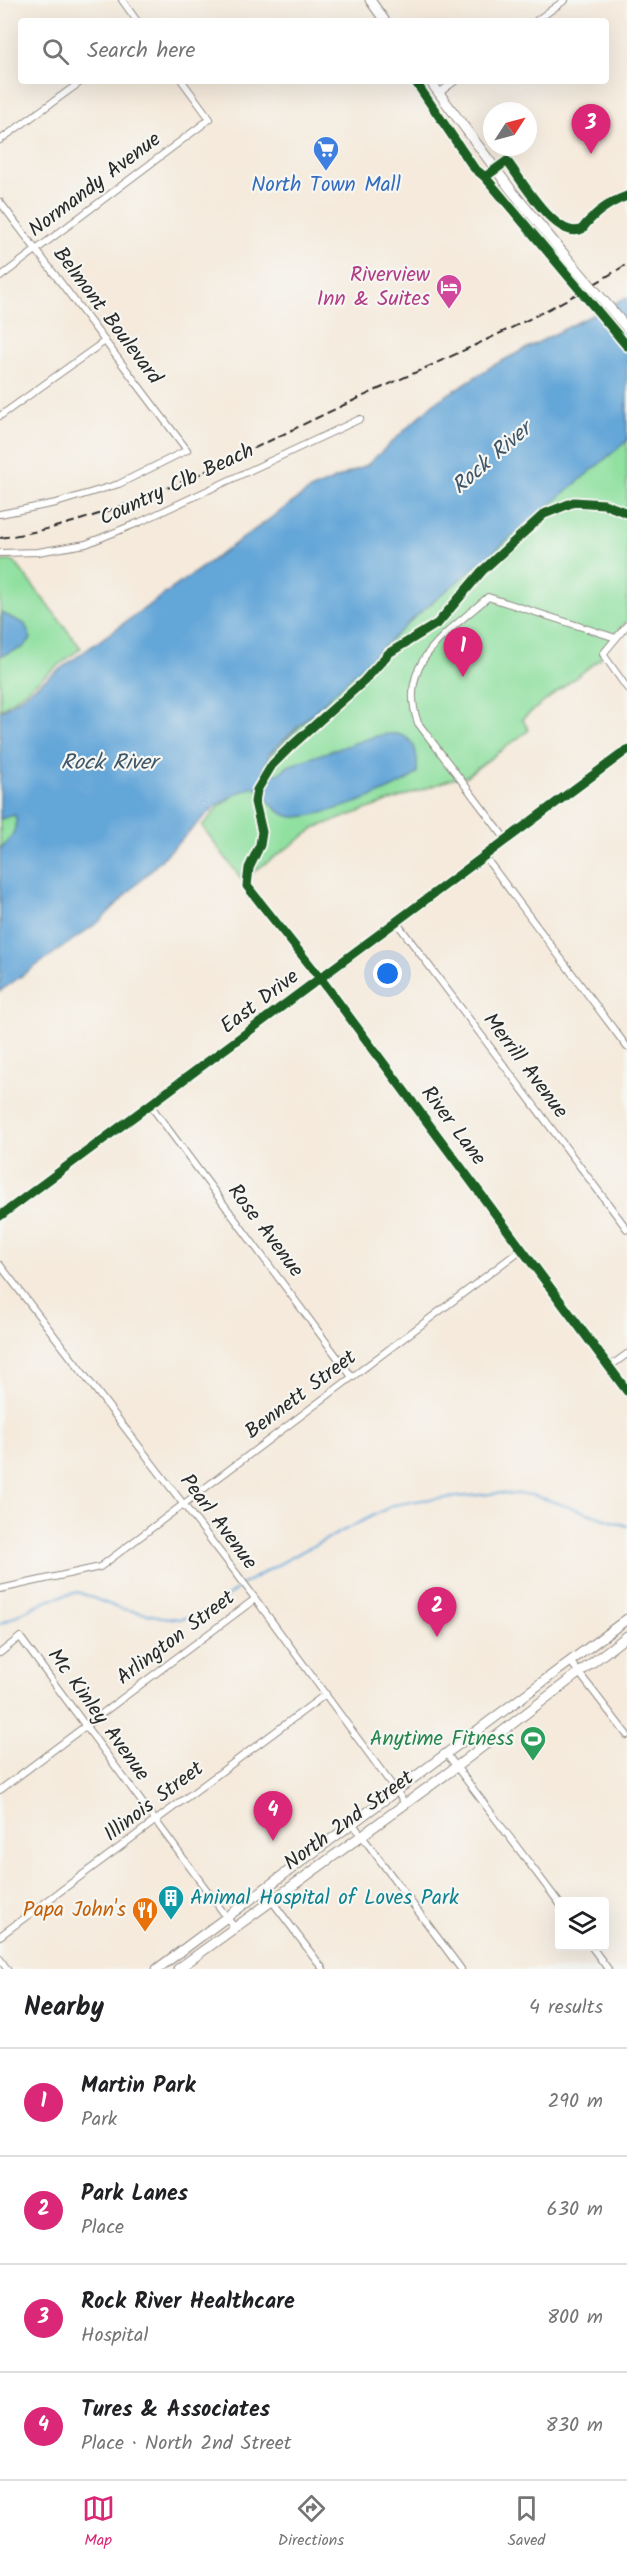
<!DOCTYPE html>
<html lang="en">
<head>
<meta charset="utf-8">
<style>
  :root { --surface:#fff; --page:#f6f6f6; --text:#202124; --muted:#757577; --line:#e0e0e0; --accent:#db2777 }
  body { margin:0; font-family:Kalam,sans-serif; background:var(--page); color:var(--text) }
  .controls { position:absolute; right:18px; bottom:18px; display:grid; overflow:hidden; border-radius:6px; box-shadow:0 6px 24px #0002 }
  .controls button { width:54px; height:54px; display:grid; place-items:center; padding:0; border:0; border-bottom:2px solid var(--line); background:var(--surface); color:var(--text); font:30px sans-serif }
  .compass { position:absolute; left:483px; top:102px; width:54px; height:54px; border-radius:50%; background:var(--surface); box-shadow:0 6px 24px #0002; rotate:54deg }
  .you { position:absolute; left:388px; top:974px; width:21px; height:21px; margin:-15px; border:4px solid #fff; border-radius:50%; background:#1a73e8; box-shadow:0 0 0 9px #1a73e833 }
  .badge { display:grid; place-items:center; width:39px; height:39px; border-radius:50%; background:var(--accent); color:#fff; font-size:20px; font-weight:700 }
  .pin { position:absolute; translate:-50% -50px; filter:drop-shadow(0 2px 3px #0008) }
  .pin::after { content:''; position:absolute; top:32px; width:21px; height:18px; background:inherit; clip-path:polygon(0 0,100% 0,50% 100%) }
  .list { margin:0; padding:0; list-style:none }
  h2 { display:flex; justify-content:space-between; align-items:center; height:78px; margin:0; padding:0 24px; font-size:26px }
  h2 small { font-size:20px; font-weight:400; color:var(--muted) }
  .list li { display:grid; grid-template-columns:39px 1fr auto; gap:18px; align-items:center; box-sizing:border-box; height:108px; padding:0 24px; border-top:2px solid var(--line) }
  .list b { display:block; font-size:22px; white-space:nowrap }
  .list p { margin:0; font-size:20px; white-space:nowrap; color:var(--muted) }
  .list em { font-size:20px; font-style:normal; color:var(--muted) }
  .icon { flex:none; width:33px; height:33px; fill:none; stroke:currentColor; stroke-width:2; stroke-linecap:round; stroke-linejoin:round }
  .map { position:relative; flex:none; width:627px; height:1969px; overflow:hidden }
  .search { position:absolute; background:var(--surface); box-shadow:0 6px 24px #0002; left:18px; right:18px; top:18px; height:66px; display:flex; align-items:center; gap:15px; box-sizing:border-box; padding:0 21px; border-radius:6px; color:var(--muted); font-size:22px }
  .sheet { height:510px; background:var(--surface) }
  nav { display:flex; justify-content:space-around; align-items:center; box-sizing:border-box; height:84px; border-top:2px solid var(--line); background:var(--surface); font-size:16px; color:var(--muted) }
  nav a { display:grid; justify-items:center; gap:3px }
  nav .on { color:var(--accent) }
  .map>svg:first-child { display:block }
</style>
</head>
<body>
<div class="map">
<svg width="627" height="1969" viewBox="0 0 627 1969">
  <rect width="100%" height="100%" fill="#f6f6f2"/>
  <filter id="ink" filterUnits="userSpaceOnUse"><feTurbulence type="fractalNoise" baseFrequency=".0167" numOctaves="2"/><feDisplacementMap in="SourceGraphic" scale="12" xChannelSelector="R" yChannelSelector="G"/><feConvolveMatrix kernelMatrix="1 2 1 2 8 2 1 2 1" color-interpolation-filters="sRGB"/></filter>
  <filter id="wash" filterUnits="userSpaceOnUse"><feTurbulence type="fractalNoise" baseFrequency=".008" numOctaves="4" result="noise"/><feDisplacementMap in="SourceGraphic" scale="24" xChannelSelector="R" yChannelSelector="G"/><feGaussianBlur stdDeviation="1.35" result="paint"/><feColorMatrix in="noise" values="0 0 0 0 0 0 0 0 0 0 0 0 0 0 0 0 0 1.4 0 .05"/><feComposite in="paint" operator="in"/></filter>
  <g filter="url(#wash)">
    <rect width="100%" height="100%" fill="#f5eadc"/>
    <g fill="#90e0a0" stroke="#5e8666" stroke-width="1.5">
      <polygon points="627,436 627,621 600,653 601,658 522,719 529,730 465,777 455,778 317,827 242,880 202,826 219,807 263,772 272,754 412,617"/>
      <polygon points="0,561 14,561 81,648 0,710"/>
      <path d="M10,814L16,815C19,829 10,840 0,849V819Z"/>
    </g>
    <g fill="#64a6d8" stroke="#486882" stroke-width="1.5">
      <path d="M627,297V441L416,616L269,754L265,769L267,773L278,774L288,766C307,759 326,752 346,746C380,734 421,717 417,773C401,789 310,823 288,816C271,810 268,795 254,787L235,794L210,811L100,921L0,991V849C10,840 19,829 15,815L0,819V712L310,490L367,465L434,403L494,365Z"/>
      <polygon points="2,613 25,624 31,639 22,648 0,656"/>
    </g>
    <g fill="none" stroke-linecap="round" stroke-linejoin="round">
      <polyline stroke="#64a6d8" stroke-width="2" points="0,1624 47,1600 78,1592 118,1608 162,1617 179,1619 193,1616 209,1611 243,1584 303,1551 394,1505 422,1500 502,1493 533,1495 627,1526"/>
    </g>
  </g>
  <g filter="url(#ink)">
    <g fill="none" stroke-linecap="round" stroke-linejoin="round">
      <g stroke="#908a84" stroke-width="8">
        <g id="street">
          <polyline points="122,0 137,21"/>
          <polyline points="536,21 565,0"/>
          <polyline points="439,93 455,81"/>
          <polyline points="0,140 82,81"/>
          <polyline points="0,202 187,450 119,484 56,503 0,514"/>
          <polyline points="0,277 210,119 182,81"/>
          <polyline points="0,416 105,341"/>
          <polyline points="0,553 38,552 86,544 140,522 360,419"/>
          <polyline points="627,625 603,654 627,688"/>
          <path d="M507,841L418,723C396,662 448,633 488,597L616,638"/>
          <polyline points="485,857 627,1047"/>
          <polyline points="397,923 627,1229"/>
          <polyline points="151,1106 352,1377"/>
          <polyline points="0,1216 321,979 247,886"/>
          <polyline points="0,1265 240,1578 405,1803"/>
          <polyline points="609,1367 627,1354"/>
          <polyline points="0,1589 100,1567 522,1249"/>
          <polyline points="0,1653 20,1637 234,1927"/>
          <polyline points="570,1661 627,1735"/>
          <polyline points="446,1753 560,1904"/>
          <polyline points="0,1790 255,1599"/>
          <polyline points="353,1824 461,1969"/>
          <polyline points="263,1889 323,1969"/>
          <polyline points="0,1936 326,1694"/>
          <polyline points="591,1946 608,1969"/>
          <polyline points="0,1959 7,1969"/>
        </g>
      </g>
      <g stroke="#908a84" stroke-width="10">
        <polyline id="secondary" points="627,750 321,979 627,1391"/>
      </g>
      <g stroke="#908a84" stroke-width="11">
        <g id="primary">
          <polyline points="370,0 385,21"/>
          <polyline points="430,81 512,191 563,253"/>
          <polyline points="157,1969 627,1619"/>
          <polyline points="178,1969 456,1767 627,1636"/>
        </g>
      </g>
      <use href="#street" stroke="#fff" stroke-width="6"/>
      <use href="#secondary" stroke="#fff" stroke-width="8"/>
      <use href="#primary" stroke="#fff" stroke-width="9"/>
      <path stroke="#2b2b2b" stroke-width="2" stroke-dasharray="9 4.5" stroke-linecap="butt" d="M0,538C123,520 235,456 346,404C441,360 539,320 627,264"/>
      <g stroke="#908a84" stroke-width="11" stroke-linecap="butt">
        <polyline id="primary-bridge" points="563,253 627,328"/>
      </g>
      <use href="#primary-bridge" stroke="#fff" stroke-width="9"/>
      <g stroke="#f6f6f2" stroke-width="13">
        <g id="cycleway">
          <polyline points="415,81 474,168 485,177"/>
          <path d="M627,196C608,203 594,213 582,229C557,242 521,179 507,161L485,177L627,346"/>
          <polyline points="627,513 604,504 574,502 544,514 482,571 438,623 389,653 364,681 289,748 272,765 257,790 255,802 262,832 260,845 249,868 247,886 321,979 627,1391"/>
          <polyline points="0,1216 627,750"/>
        </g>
      </g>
      <use href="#cycleway" stroke="#1b5e20" stroke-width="9"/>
    </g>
  </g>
  <defs>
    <g id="supermarket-pin" transform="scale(1.35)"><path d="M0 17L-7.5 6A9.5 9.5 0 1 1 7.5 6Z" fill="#3f7fe0" stroke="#f6f6f2"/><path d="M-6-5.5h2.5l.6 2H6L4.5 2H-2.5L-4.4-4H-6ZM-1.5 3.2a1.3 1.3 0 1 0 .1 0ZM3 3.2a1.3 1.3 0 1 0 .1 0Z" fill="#fff"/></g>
    <g id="hotel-pin" transform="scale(1.35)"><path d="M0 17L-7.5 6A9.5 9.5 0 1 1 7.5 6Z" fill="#d1479c" stroke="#f6f6f2"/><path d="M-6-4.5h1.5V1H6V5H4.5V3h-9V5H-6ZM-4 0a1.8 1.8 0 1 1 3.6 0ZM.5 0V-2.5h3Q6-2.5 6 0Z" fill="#fff"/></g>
    <g id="stadium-pin" transform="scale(1.35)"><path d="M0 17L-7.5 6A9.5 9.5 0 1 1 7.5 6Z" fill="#2e9e5b" stroke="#f6f6f2"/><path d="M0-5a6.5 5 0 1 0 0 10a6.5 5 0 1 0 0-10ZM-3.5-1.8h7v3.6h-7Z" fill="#fff"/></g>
    <g id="building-pin" transform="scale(1.35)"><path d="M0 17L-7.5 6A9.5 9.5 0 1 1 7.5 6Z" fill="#0f9aa8" stroke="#f6f6f2"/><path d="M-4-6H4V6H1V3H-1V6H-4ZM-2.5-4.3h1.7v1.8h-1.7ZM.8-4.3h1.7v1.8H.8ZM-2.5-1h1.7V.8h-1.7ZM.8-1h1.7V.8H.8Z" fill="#fff"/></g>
    <g id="restaurant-pin" transform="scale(1.35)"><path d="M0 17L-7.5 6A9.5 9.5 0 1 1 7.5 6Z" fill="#e8710a" stroke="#f6f6f2"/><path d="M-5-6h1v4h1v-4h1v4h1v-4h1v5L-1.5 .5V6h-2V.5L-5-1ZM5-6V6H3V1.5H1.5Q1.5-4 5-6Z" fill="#fff"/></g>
  </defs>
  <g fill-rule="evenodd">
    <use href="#supermarket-pin" x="326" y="149"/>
    <use href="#hotel-pin" x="449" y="287"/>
    <use href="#stadium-pin" x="533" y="1739"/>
    <use href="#building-pin" x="171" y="1898"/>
    <use href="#restaurant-pin" x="145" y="1910"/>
  </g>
  <g text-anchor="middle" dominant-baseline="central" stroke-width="4.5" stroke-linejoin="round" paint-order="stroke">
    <g font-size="21" fill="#2b2b2b" stroke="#f6f6f2">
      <text transform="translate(95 185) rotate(-37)">Normandy Avenue</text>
      <text transform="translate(107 316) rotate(53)">Belmont Boulevard</text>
      <text transform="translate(177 485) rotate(-25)">Country Clb Beach</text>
      <text transform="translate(260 1002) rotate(-37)">East Drive</text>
      <text transform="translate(525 1066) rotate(53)">Merrill Avenue</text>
      <text transform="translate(453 1126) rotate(53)">River Lane</text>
      <text transform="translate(265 1231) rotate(53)">Rose Avenue</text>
      <text transform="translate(301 1395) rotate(-37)">Bennett Street</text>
      <text transform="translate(218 1522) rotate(53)">Pearl Avenue</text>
      <text transform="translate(176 1638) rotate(-37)">Arlington Street</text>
      <text transform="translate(98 1715) rotate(54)">Mc Kinley Avenue</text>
      <text transform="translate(154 1802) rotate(-37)">Illinois Street</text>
      <text transform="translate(349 1821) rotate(-36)">North 2nd Street</text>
    </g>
    <g font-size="21" fill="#366cbe" stroke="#f6f6f2">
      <text x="326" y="185">North Town Mall</text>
    </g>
    <g font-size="21" fill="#b23c85" stroke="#f6f6f2" text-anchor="end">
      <text x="430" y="275">Riverview<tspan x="430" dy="24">Inn &amp; Suites</tspan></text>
    </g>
    <g font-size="21" fill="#27864d" stroke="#f6f6f2" text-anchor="end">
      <text x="514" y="1739">Anytime Fitness</text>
    </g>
    <g font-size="21" fill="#0d838f" stroke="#f6f6f2" text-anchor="start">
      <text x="190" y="1898">Animal Hospital of Loves Park</text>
    </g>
    <g font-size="21" fill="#c56008" stroke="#f6f6f2" text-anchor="end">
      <text x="126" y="1910">Papa John's</text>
    </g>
    <g font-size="22" font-style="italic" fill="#3f5668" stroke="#f6f6f2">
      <text transform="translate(492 459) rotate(-41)">Rock River</text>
      <text x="109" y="763">Rock River</text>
    </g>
  </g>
</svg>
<div class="controls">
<button><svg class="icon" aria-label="layers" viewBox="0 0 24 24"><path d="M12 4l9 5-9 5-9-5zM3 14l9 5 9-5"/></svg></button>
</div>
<svg class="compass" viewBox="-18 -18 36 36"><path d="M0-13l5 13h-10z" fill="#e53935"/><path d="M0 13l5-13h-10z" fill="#757577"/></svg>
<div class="you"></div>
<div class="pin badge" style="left:463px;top:677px">1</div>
<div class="pin badge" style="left:437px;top:1637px">2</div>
<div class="pin badge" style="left:591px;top:154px">3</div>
<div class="pin badge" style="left:273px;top:1841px">4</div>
<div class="search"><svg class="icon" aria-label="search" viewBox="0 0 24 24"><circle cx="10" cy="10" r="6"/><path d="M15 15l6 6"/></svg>Search here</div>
</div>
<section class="sheet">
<h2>Nearby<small>4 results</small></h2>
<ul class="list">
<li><span class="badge">1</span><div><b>Martin Park</b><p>Park</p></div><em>290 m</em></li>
<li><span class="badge">2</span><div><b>Park Lanes</b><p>Place</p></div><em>630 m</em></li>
<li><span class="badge">3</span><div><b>Rock River Healthcare</b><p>Hospital</p></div><em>800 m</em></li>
<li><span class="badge">4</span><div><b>Tures &amp; Associates</b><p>Place · North 2nd Street</p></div><em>830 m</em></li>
</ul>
</section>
<nav>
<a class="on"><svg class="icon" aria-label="map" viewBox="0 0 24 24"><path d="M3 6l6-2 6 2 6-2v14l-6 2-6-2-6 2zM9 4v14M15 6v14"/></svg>Map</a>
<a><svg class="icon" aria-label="directions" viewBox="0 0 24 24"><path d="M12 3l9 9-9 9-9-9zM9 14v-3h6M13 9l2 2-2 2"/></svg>Directions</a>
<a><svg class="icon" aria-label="saved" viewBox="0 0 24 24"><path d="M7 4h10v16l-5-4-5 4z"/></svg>Saved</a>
</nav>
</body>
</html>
